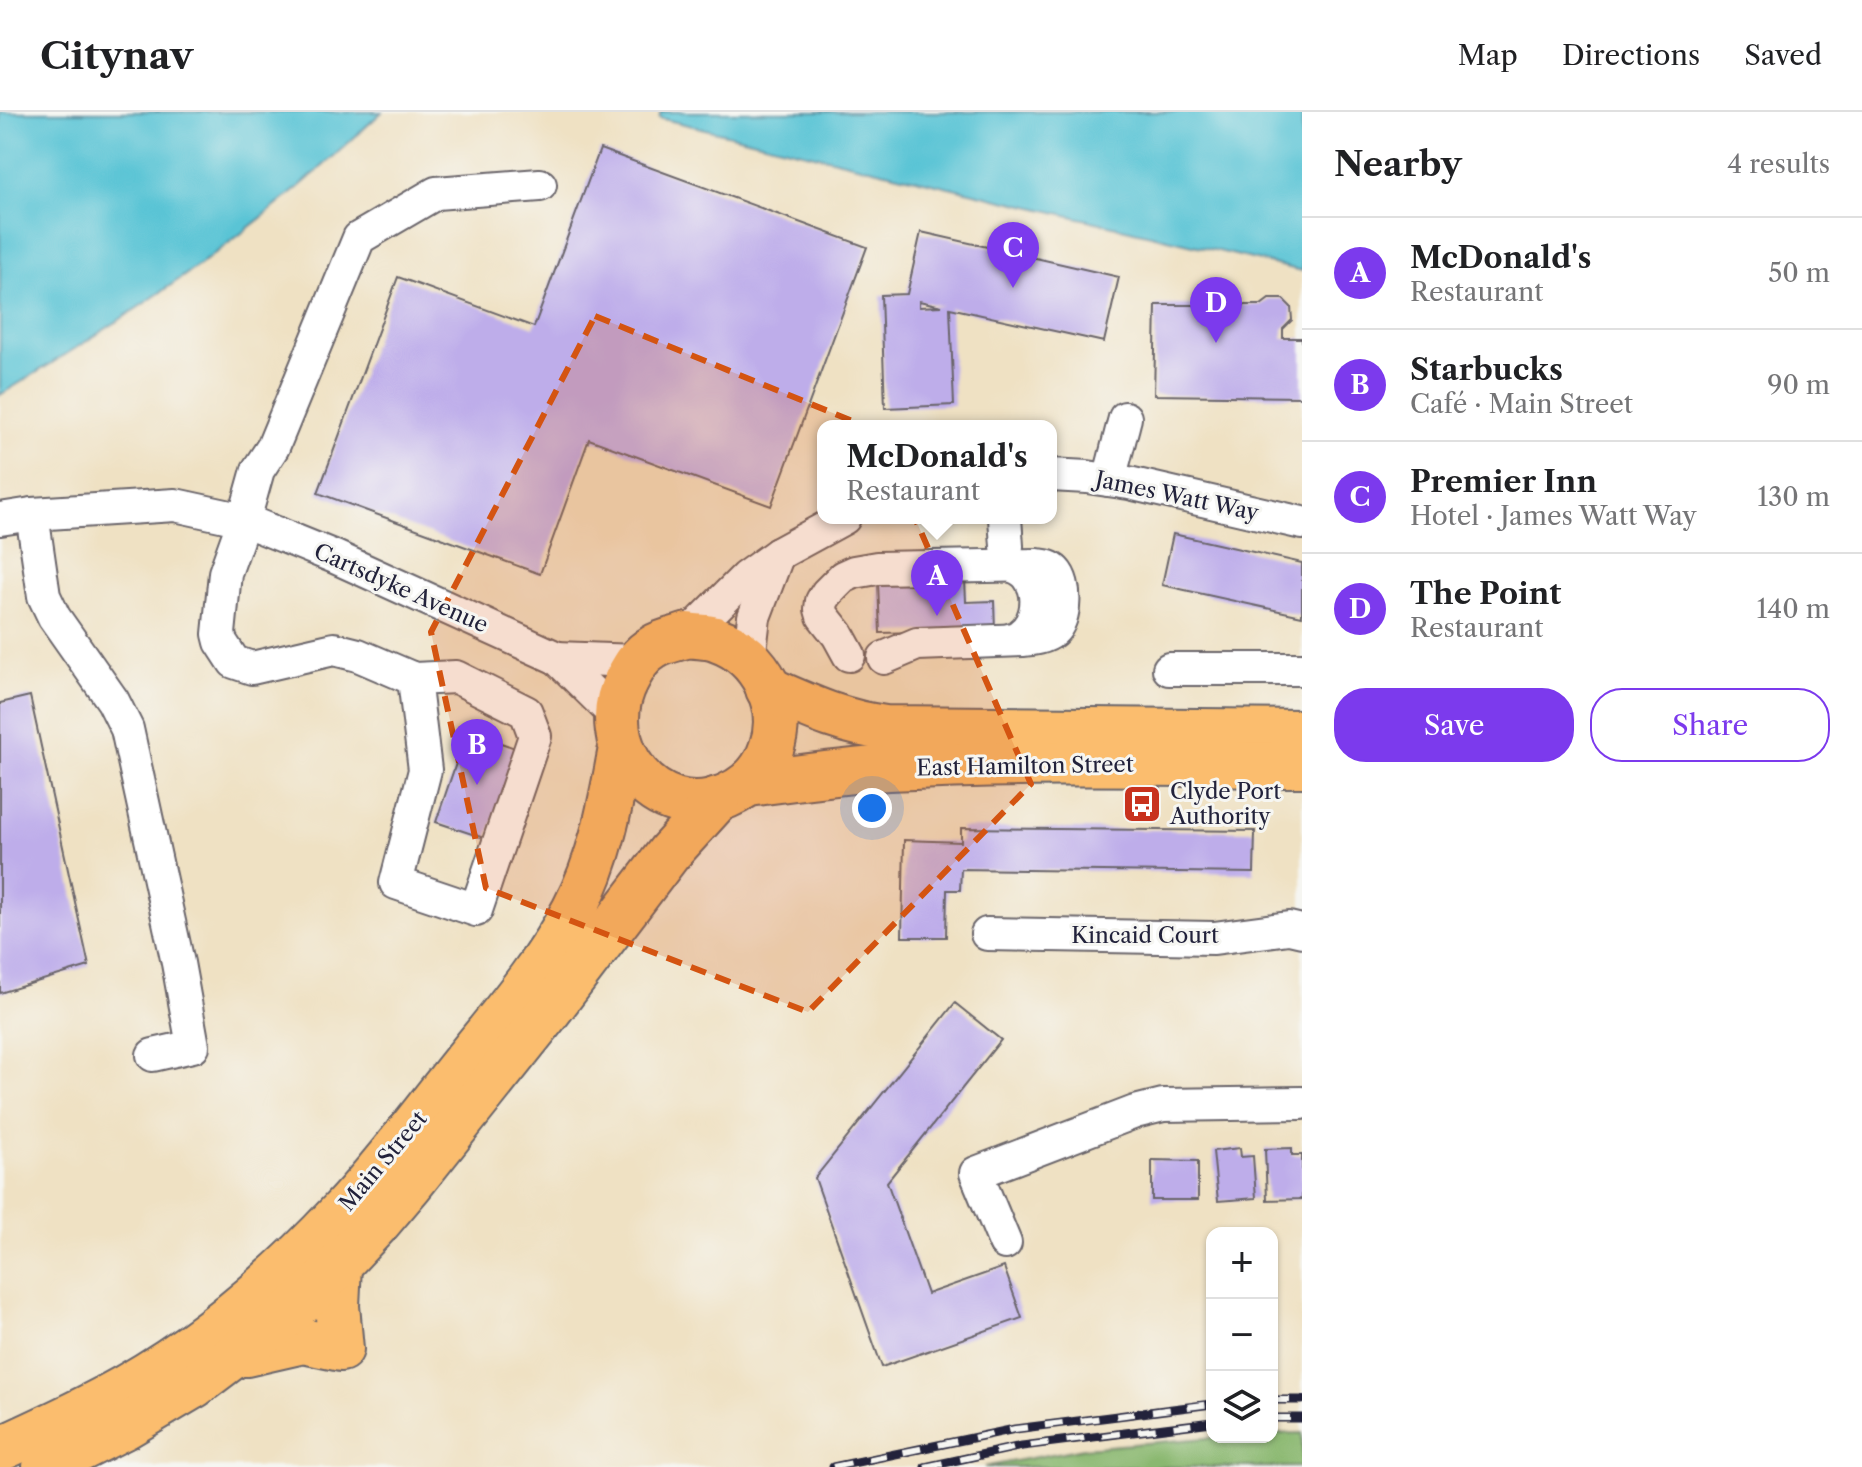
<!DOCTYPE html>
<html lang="en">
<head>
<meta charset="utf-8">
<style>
  :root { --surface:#fff; --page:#f2f2f2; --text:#202124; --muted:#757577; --line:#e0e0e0; --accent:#7c3aed }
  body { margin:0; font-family:"Libre Caslon Text",serif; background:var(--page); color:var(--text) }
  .controls { position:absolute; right:24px; bottom:24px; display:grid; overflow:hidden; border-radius:16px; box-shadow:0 2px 6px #0004 }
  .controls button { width:72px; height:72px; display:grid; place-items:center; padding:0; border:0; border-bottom:2px solid var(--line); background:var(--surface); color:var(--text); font:40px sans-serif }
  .you { position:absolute; left:872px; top:696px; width:28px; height:28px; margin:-20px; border:6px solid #fff; border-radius:50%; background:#1a73e8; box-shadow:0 0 0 12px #1a73e833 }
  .badge { display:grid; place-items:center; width:52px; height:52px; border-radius:50%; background:var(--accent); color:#fff; font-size:26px; font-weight:700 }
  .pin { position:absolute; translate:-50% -66px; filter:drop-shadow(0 2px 4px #0008) }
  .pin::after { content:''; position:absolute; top:42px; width:28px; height:24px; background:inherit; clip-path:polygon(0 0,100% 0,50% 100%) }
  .popup { position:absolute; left:817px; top:308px; width:240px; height:104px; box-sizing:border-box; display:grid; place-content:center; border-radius:16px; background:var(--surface); filter:drop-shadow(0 2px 6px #0005); font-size:26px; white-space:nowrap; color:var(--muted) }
  .popup b { font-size:30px; color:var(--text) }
  .popup::after { content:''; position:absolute; left:50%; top:100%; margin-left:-16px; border:16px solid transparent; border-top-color:var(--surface) }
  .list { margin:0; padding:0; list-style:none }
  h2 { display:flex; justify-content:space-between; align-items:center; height:104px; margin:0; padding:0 32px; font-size:34px }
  h2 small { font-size:26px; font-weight:400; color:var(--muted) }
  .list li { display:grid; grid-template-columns:52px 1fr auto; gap:24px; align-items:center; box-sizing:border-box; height:112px; padding:0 32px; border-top:2px solid var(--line) }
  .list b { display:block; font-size:30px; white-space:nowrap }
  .list p { margin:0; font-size:26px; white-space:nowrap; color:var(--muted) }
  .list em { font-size:26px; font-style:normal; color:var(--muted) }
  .actions { display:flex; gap:16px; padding:24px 32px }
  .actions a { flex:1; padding:18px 0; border:2px solid var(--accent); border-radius:32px; text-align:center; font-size:28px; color:var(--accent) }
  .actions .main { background:var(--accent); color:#fff }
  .icon { flex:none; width:44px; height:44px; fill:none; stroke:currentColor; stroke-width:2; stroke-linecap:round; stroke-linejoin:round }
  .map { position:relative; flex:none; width:1302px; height:1355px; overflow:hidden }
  header { display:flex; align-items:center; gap:48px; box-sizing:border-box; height:112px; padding:0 40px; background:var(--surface); border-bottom:2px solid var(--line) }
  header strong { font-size:38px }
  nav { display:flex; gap:44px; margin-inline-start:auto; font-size:28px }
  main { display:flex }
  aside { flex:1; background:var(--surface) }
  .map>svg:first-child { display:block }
</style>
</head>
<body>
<header>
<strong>Citynav</strong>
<nav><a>Map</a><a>Directions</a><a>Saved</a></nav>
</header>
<main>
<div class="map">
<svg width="1302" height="1355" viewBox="0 0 1302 1355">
  <rect width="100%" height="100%" fill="#f6f6f2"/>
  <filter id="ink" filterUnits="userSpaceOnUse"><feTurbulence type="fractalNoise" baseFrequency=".0125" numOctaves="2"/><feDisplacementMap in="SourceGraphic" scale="16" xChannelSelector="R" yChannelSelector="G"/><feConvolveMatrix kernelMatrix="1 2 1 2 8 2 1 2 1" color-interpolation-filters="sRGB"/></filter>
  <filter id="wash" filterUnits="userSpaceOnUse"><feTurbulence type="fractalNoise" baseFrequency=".006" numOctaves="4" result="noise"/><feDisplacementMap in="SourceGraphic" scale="32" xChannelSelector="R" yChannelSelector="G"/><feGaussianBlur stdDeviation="1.8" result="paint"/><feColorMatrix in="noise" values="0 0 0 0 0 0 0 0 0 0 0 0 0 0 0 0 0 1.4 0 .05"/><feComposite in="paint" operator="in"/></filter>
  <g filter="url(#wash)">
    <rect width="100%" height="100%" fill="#efe1c3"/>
    <polygon fill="#8ab870" stroke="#566d56" stroke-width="2" points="1302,1321 1302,1355 984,1355 1084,1336 1220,1325 1272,1325 1272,1322"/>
    <g fill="#5ac4d5" stroke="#3e7388" stroke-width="2">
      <path d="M0,0H382C349,30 317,61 282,89C194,162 97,224 0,283Z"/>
      <polygon points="661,0 1302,0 1302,159 659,6"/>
    </g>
    <g id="blocks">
      <g fill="#beadea" fill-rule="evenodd">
        <polygon points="600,37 867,135 771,394 589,327 540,462 318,381 398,165 534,215"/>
        <path d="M921,120L1119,165L1104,230L950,196L954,293L885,296L881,183L907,182ZM919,189L942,194L919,195Z"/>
        <polygon points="1269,187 1283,187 1291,195 1292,208 1283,217 1283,226 1302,226 1302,285 1154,283 1156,193 1261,193"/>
        <polygon points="1173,422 1302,451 1302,504 1162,473"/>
        <polygon points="965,467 966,490 994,489 995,518 880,521 878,470"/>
        <polygon points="30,584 89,854 0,881 0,591"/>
        <polygon points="467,619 518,637 487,727 436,710"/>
        <polygon points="961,716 1255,719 1254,761 961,757 960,778 947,778 946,825 902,825 904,728 961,730"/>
        <polygon points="955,891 1001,928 887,1070 927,1182 1004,1155 1022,1206 882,1255 815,1066"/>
        <polygon points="1240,1036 1241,1045 1253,1044 1256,1086 1218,1089 1213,1039"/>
        <polygon points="1292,1036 1292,1043 1302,1043 1302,1087 1267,1088 1265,1037"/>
        <polygon points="1152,1048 1198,1049 1198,1088 1152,1088"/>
      </g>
    </g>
  </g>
  <g filter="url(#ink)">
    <use href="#blocks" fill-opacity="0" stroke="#6a656b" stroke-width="2"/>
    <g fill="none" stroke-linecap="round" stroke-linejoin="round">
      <g stroke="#6a656b" stroke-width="36">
        <g id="minor">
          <polyline points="1051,363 1087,365 1129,371 1302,411"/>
          <polyline points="1109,368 1125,306"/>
          <polyline points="32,402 44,484 54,505 113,589 127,617 178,851 193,934 153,943"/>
          <polyline points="1005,406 1007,434"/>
          <polyline points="0,407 32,402 175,393 244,408 335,445 557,546 617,605"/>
          <polyline points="688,523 746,465 778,442 844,406"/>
          <path d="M1010,528C1036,521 1044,485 1028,464C1023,458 1018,456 1011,453"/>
          <path d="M849,543L838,523L823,504L821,497L822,489L827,481L843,465L854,460L877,456L1038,453C1045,454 1050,454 1055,459C1067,471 1066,508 1053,519C1045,526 1034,527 1023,528L917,532L884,546"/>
          <polyline points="557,546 636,549"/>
          <polyline points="749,547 754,505 778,442"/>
          <polyline points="1169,557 1302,557"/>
          <polyline points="414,567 456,565 526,600 535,624 476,798 396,771 425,658 414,567 358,543 334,537 252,556 234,550 221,530 219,522 225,461 244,408 258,358 273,335 359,126 436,81 540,73"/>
          <polyline points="987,822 1214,826 1289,816 1302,819"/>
          <polyline points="1005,1131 976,1061 1135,1000 1163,993 1302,991"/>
        </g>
      </g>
      <g stroke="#6a656b" stroke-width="48">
        <g id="highway">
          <path d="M688,523C698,525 709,524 718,528C761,543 787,594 771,637C764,659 748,675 727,684C655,716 592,632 627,567C634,554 640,543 654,535C663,529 677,527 688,523Z"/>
          <path d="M768,577C807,594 842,611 886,616L1302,620"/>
          <path d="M749,672C795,666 841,659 888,656C1026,649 1164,652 1302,653"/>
          <polyline points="246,1242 303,1229 341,1237 337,1194 339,1153"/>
          <path d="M0,1337C35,1321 70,1305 104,1287C193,1240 272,1174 341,1100C380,1059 414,1013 449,969C492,914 541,860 574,798C601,747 611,691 621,636"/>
          <polyline points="45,1355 126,1314 195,1273 280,1209 319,1174 377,1112 410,1073 548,900 669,741 718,687"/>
        </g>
      </g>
      <use href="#minor" stroke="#fff" stroke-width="32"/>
      <use href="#highway" stroke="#fbbd6e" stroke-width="44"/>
      <g stroke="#22223b" stroke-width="9">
        <g id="rail">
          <polyline points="1272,1288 1302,1288"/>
          <polyline points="1272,1306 1302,1306"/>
          <polyline points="833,1355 1015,1317 1212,1292"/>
          <polyline points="925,1355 1022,1334 1212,1310"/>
        </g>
      </g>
      <use href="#rail" stroke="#f6f6f2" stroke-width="6" stroke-dasharray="18" stroke-linecap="butt"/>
    </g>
  </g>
  <path fill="#d45411" fill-opacity="0.2" stroke="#d45411" stroke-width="6" stroke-dasharray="16 10" stroke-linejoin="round" d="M595,204L877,319L1031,672L808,900L486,776L431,520Z"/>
  <defs>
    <g id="bus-square" transform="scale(2)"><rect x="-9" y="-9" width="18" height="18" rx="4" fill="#c8321e" stroke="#f6f6f2"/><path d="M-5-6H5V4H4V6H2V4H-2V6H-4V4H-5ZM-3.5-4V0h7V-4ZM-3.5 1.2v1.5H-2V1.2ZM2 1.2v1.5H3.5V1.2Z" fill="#fff"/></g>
  </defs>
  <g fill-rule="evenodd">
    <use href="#bus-square" x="1142" y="692"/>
  </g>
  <g text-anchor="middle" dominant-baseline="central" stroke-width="6" stroke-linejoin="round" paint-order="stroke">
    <g font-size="22" fill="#22223b" stroke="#f6f6f2">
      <text transform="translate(1177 384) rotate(12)">James Watt Way</text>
      <text transform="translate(401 476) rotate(24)">Cartsdyke Avenue</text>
      <text transform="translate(1025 654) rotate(-1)">East Hamilton Street</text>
      <text x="1145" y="823">Kincaid Court</text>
      <text transform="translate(383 1049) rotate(-50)">Main Street</text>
    </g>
    <g font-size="22" fill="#22223b" stroke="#f6f6f2" text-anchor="start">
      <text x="1170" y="679">Clyde Port<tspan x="1170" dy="25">Authority</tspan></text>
    </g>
  </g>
</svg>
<div class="controls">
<button>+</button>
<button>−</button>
<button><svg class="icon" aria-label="layers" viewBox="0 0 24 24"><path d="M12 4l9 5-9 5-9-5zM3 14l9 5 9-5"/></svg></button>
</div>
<div class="you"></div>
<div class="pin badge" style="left:937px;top:504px">A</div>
<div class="popup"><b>McDonald's</b>Restaurant</div>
<div class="pin badge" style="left:477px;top:673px">B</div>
<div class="pin badge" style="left:1013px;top:176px">C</div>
<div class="pin badge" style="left:1216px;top:231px">D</div>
</div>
<aside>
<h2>Nearby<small>4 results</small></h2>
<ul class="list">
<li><span class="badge">A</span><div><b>McDonald's</b><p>Restaurant</p></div><em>50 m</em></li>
<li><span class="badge">B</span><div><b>Starbucks</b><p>Café · Main Street</p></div><em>90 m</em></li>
<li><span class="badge">C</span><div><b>Premier Inn</b><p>Hotel · James Watt Way</p></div><em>130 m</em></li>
<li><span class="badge">D</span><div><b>The Point</b><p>Restaurant</p></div><em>140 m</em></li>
</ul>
<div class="actions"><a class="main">Save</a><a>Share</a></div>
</aside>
</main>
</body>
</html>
